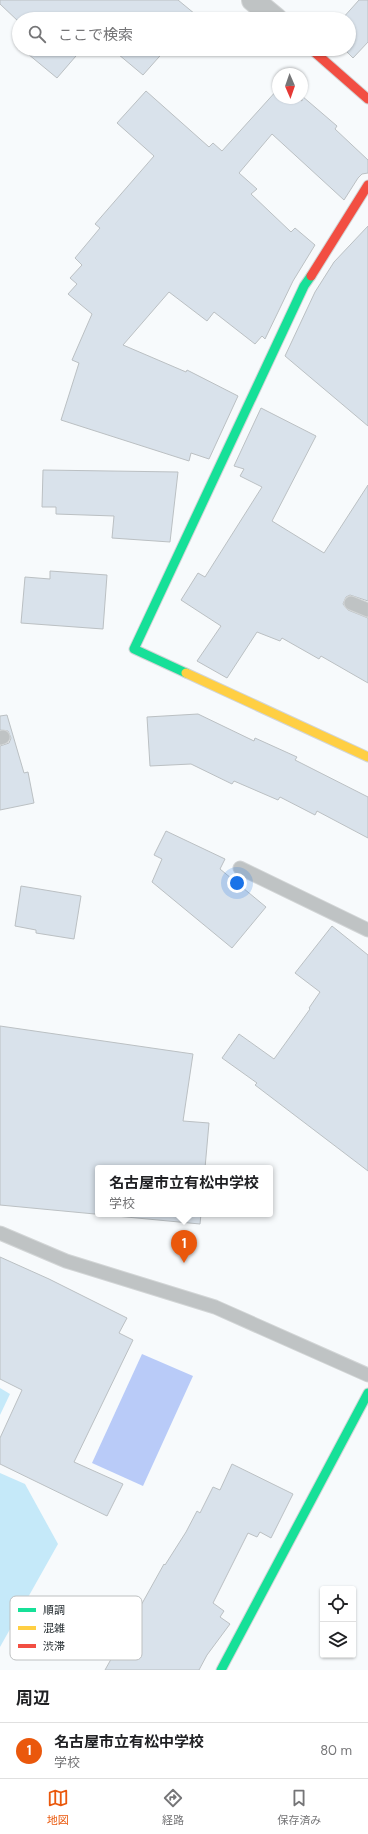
<!DOCTYPE html>
<html lang="ja">
<head>
<meta charset="utf-8">
<style>
  :root { --surface:#fff; --page:#f2f2f2; --text:#202124; --muted:#757577; --line:#e0e0e0; --accent:#ea580c }
  body { margin:0; font-family:"DM Sans","Noto Sans JP",sans-serif; background:var(--page); color:var(--text) }
  .controls { position:absolute; right:12px; bottom:12px; display:grid; overflow:hidden; border-radius:4px; box-shadow:0 1px 3px #0004 }
  .controls button { width:36px; height:36px; display:grid; place-items:center; padding:0; border:0; border-bottom:1px solid var(--line); background:var(--surface); color:var(--text); font:20px sans-serif }
  .compass { position:absolute; left:272px; top:68px; width:36px; height:36px; border-radius:50%; background:var(--surface); box-shadow:0 1px 3px #0004; rotate:178deg }
  .you { position:absolute; left:237px; top:883px; width:14px; height:14px; margin:-10px; border:3px solid #fff; border-radius:50%; background:#1a73e8; box-shadow:0 0 0 6px #1a73e833 }
  .badge { display:grid; place-items:center; width:26px; height:26px; border-radius:50%; background:var(--accent); color:#fff; font-size:13px; font-weight:700 }
  .pin { position:absolute; translate:-50% -33px; filter:drop-shadow(0 1px 2px #0008) }
  .pin::after { content:''; position:absolute; top:21px; width:14px; height:12px; background:inherit; clip-path:polygon(0 0,100% 0,50% 100%) }
  .popup { position:absolute; left:95px; top:1165px; width:178px; height:52px; box-sizing:border-box; display:grid; place-content:center; border-radius:4px; background:var(--surface); filter:drop-shadow(0 1px 3px #0005); font-size:13px; white-space:nowrap; color:var(--muted) }
  .popup b { font-size:15px; color:var(--text) }
  .popup::after { content:''; position:absolute; left:50%; top:100%; margin-left:-8px; border:8px solid transparent; border-top-color:var(--surface) }
  .list { margin:0; padding:0; list-style:none }
  h2 { display:flex; justify-content:space-between; align-items:center; height:52px; margin:0; padding:0 16px; font-size:17px }
  h2 small { font-size:13px; font-weight:400; color:var(--muted) }
  .list li { display:grid; grid-template-columns:26px 1fr auto; gap:12px; align-items:center; box-sizing:border-box; height:56px; padding:0 16px; border-top:1px solid var(--line) }
  .list b { display:block; font-size:15px; white-space:nowrap }
  .list p { margin:0; font-size:13px; white-space:nowrap; color:var(--muted) }
  .list em { font-size:13px; font-style:normal; color:var(--muted) }
  .icon { flex:none; width:22px; height:22px; fill:none; stroke:currentColor; stroke-width:2; stroke-linecap:round; stroke-linejoin:round }
  .map { position:relative; flex:none; width:368px; height:1670px; overflow:hidden }
  .search { position:absolute; background:var(--surface); box-shadow:0 1px 3px #0004; left:12px; right:12px; top:12px; height:44px; display:flex; align-items:center; gap:10px; box-sizing:border-box; padding:0 14px; border-radius:22px; color:var(--muted); font-size:15px }
  .sheet { height:108px; background:var(--surface) }
  nav { display:flex; justify-content:space-around; align-items:center; box-sizing:border-box; height:56px; border-top:1px solid var(--line); background:var(--surface); font-size:11px; color:var(--muted) }
  nav a { display:grid; justify-items:center; gap:2px }
  nav .on { color:var(--accent) }
  .map>svg:first-child { display:block }
</style>
</head>
<body>
<div class="map">
<svg width="368" height="1670" viewBox="0 0 368 1670">
  <rect width="100%" height="100%" fill="#f7fafc"/>
  <g fill="#c5e9f9">
    <polygon points="0,1388 10,1394 0,1415"/>
    <polygon points="0,1473 25,1484 58,1544 0,1647"/>
  </g>
  <polygon fill="#b9cbf8" points="142,1354 193,1376 143,1486 92,1463"/>
  <g fill="#d9e2eb" stroke="#bbc0c3">
    <polygon points="0,0 178,0 195,14 191,19 19,19 19,22 0,4"/>
    <polygon points="359,0 368,0 368,42 353,58 344,49 349,49 349,19 342,19"/>
    <polygon points="32,49 82,49 57,78 28,54"/>
    <polygon points="112,49 166,49 143,75"/>
    <polygon points="278,89 278,98 298,98 302,101 302,96 337,126 335,129 368,160 368,173 362,174 358,178 344,200 272,134 239,173 257,189 251,194 291,232 295,228 315,245 293,281 265,339 262,336 255,344 214,312 207,321 169,292 123,345 186,372 187,370 238,396 209,459 191,453 189,461 61,420 79,363 72,360 92,314 68,294 77,284 70,278 82,265 75,258 100,228 95,224 154,156 117,123 146,91 209,147 213,143 222,151"/>
    <polygon points="368,226 368,426 285,356 315,292 334,262"/>
    <polygon points="261,408 316,436 272,521 324,553 368,485 368,601 350,595 346,597 343,604 348,610 368,618 368,683 321,656 319,659 282,638 280,641 257,632 227,678 197,661 221,626 181,600 198,573 205,577 262,487 240,476 244,469 234,466"/>
    <polygon points="43,470 178,472 170,542 112,538 114,516 56,514 56,507 42,507"/>
    <polygon points="50,571 107,575 103,629 21,623 25,577 50,579"/>
    <polygon points="198,714 254,741 255,738 297,757 295,760 368,797 368,838 317,811 315,815 280,797 278,800 234,781 232,784 191,764 150,766 147,717"/>
    <polygon points="7,715 24,773 28,772 34,803 0,810 0,746 9,743 11,738 8,731 0,730 0,716"/>
    <polygon points="166,831 225,859 220,869 266,907 232,948 152,882 162,859 154,855"/>
    <polygon points="21,886 81,896 74,939 36,933 36,930 15,926"/>
    <polygon points="332,926 368,955 368,1171 255,1085 257,1083 222,1058 239,1034 274,1059 310,1009 309,1008 320,992 295,973"/>
    <polygon points="0,1026 193,1054 183,1121 209,1123 205,1168 98,1168 98,1214 201,1214 200,1224 0,1205"/>
    <polygon points="0,1257 49,1279 127,1318 119,1333 133,1340 74,1462 123,1484 107,1516 0,1464 0,1438 22,1390 0,1379"/>
    <polygon points="232,1464 293,1494 271,1538 260,1532 257,1537 248,1533 213,1603 224,1611 220,1617 230,1624 207,1655 199,1670 105,1670 164,1564 165,1565 186,1532 197,1511 200,1513 213,1487 220,1490"/>
  </g>
  <g fill="none" stroke-linecap="round" stroke-linejoin="round">
    <g stroke="#d2d5d6" stroke-width="15">
      <g id="lane">
        <polyline points="351,603 368,610"/>
        <polyline points="0,738 3,737"/>
        <polyline points="240,868 368,930"/>
        <polyline points="0,1233 66,1261 215,1307 368,1375"/>
      </g>
    </g>
    <g stroke="#d2d5d6" stroke-width="24">
      <polyline id="street" points="253,0 276,19"/>
    </g>
    <g stroke="#d2d5d6" stroke-width="11">
      <g id="fast">
        <polyline points="186,673 134,649 304,286 311,276"/>
        <polyline points="221,1670 368,1393"/>
      </g>
    </g>
    <g stroke="#d2d5d6" stroke-width="11">
      <polyline id="slow" points="186,673 368,757"/>
    </g>
    <g stroke="#d2d5d6" stroke-width="11">
      <g id="jam">
        <polyline points="311,49 368,99"/>
        <polyline points="311,276 368,185"/>
      </g>
    </g>
    <use href="#lane" stroke="#bfc3c4" stroke-width="13"/>
    <use href="#street" stroke="#bfc3c4" stroke-width="22"/>
    <use href="#fast" stroke="#16e098" stroke-width="9"/>
    <use href="#slow" stroke="#ffcf43" stroke-width="9"/>
    <use href="#jam" stroke="#f24e42" stroke-width="9"/>
  </g>
  <rect x="10" y="1596" width="132" height="64" rx="6" fill="#fff" stroke="#bdc0c1" stroke-width="1"/>
  <rect x="18" y="1608" width="18" height="4" fill="#16e098"/>
  <rect x="18" y="1626" width="18" height="4" fill="#ffcf43"/>
  <rect x="18" y="1644" width="18" height="4" fill="#f24e42"/>
  <g font-size="11" fill="#242c30">
    <text x="43" y="1614">順調</text>
    <text x="43" y="1632">混雑</text>
    <text x="43" y="1650">渋滞</text>
  </g>
</svg>
<div class="controls">
<button><svg class="icon" aria-label="locate" viewBox="0 0 24 24"><circle cx="12" cy="12" r="6"/><path d="M12 2v4M12 18v4M2 12h4M18 12h4"/></svg></button>
<button><svg class="icon" aria-label="layers" viewBox="0 0 24 24"><path d="M12 4l9 5-9 5-9-5zM3 14l9 5 9-5"/></svg></button>
</div>
<svg class="compass" viewBox="-18 -18 36 36"><path d="M0-13l5 13h-10z" fill="#e53935"/><path d="M0 13l5-13h-10z" fill="#757577"/></svg>
<div class="you"></div>
<div class="pin badge" style="left:184px;top:1263px">1</div>
<div class="popup"><b>名古屋市立有松中学校</b>学校</div>
<div class="search"><svg class="icon" aria-label="search" viewBox="0 0 24 24"><circle cx="10" cy="10" r="6"/><path d="M15 15l6 6"/></svg>ここで検索</div>
</div>
<section class="sheet">
<h2>周辺<small></small></h2>
<ul class="list">
<li><span class="badge">1</span><div><b>名古屋市立有松中学校</b><p>学校</p></div><em>80 m</em></li>
</ul>
</section>
<nav>
<a class="on"><svg class="icon" aria-label="map" viewBox="0 0 24 24"><path d="M3 6l6-2 6 2 6-2v14l-6 2-6-2-6 2zM9 4v14M15 6v14"/></svg>地図</a>
<a><svg class="icon" aria-label="directions" viewBox="0 0 24 24"><path d="M12 3l9 9-9 9-9-9zM9 14v-3h6M13 9l2 2-2 2"/></svg>経路</a>
<a><svg class="icon" aria-label="saved" viewBox="0 0 24 24"><path d="M7 4h10v16l-5-4-5 4z"/></svg>保存済み</a>
</nav>
</body>
</html>
